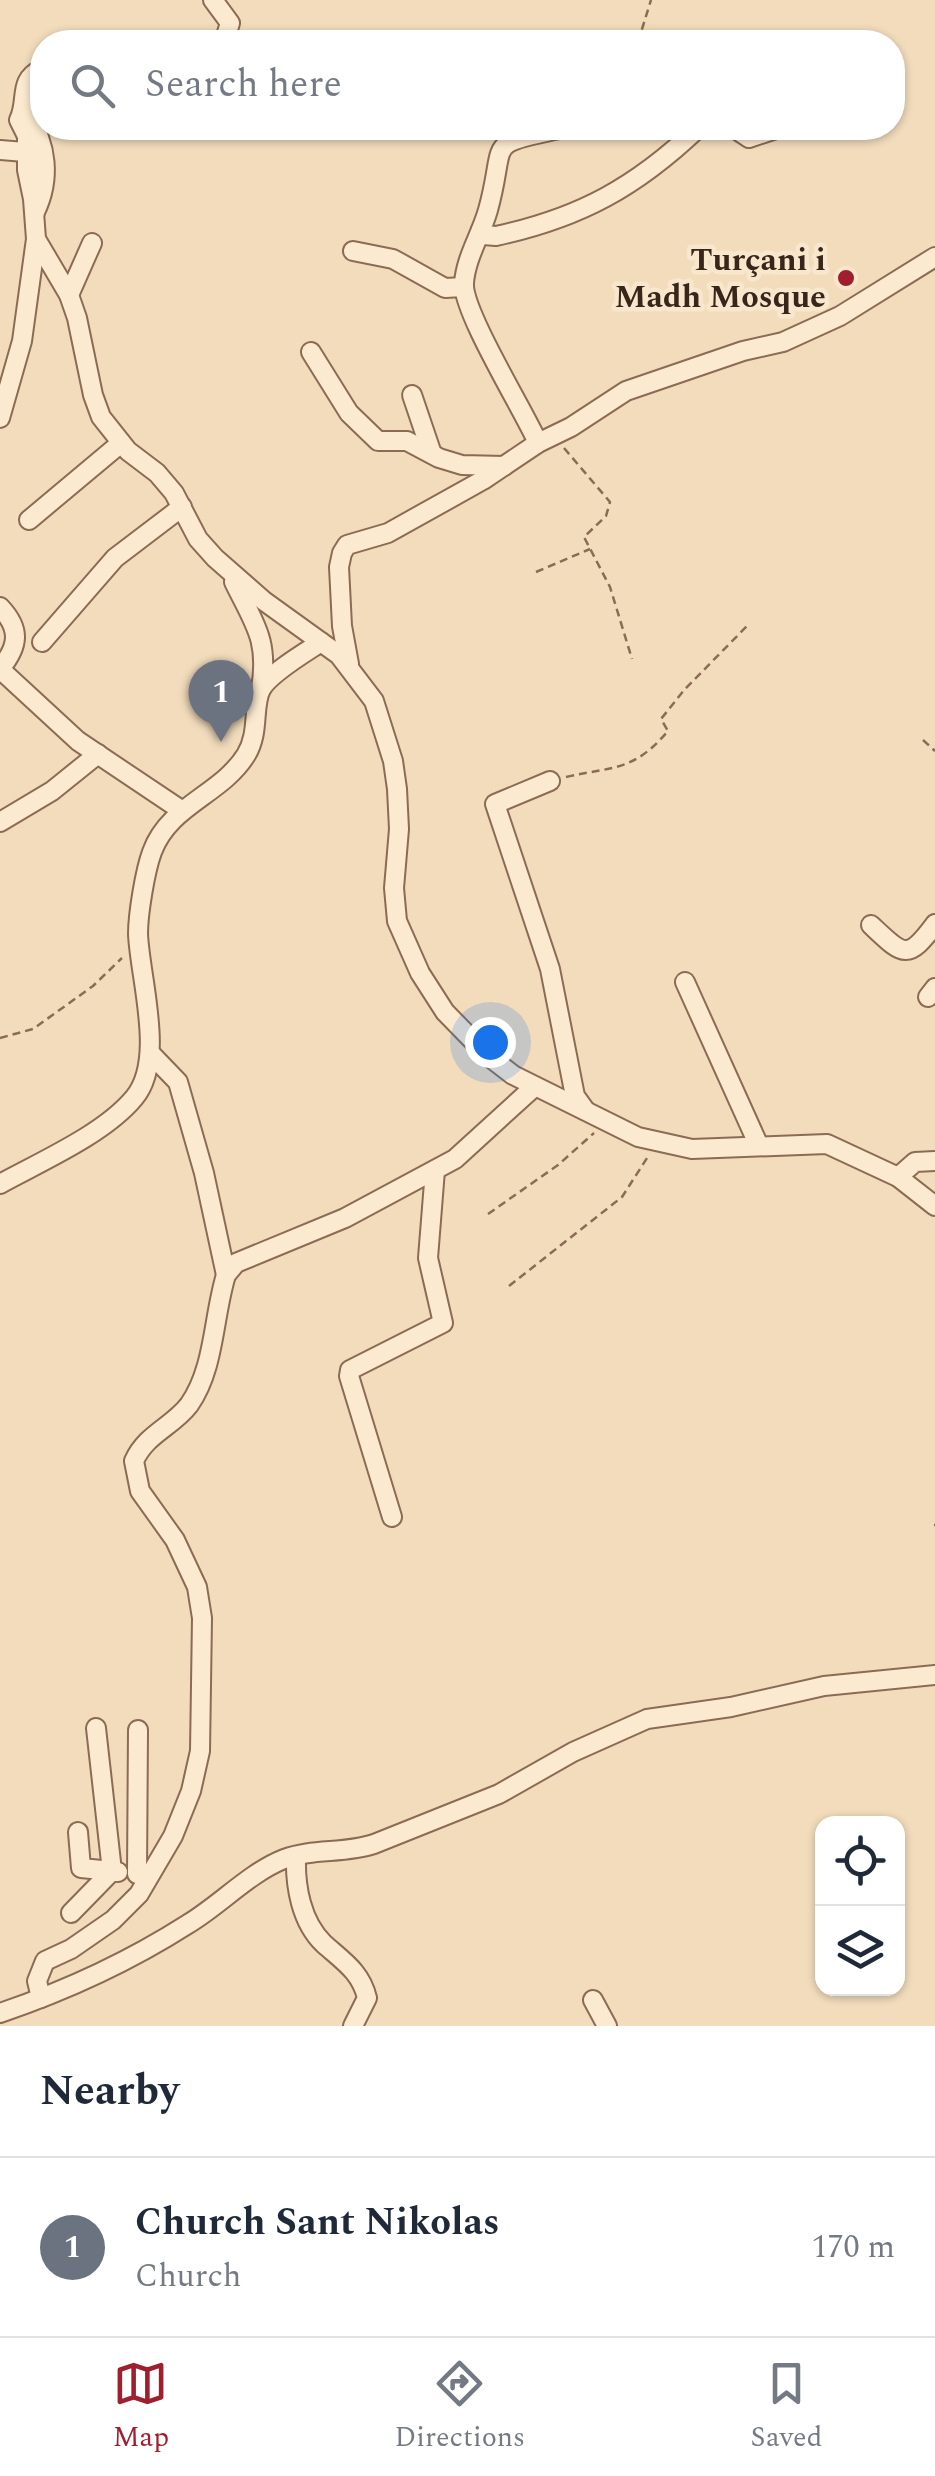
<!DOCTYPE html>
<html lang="en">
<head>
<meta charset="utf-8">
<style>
  :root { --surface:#fff; --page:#f6f6f7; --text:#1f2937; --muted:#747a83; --line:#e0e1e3; --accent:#9f1f2e }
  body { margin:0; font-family:Spectral,serif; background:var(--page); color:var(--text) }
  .controls { position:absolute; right:30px; bottom:30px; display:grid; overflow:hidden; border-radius:20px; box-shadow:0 2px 8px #0004 }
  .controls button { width:90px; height:90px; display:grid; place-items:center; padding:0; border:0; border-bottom:2px solid var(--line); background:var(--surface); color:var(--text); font:50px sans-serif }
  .you { position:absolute; left:490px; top:1042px; width:35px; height:35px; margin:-25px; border:8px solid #fff; border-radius:50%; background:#1a73e8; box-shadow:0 0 0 15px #1a73e833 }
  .badge { display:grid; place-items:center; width:65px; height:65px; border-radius:50%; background:var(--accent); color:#fff; font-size:32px; font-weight:700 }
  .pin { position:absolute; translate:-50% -82px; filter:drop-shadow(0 2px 5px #0008) }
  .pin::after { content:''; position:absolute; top:52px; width:35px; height:30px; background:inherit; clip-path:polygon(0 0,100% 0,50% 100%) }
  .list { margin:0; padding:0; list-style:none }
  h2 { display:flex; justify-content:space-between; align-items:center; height:130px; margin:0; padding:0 40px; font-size:42px }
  h2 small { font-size:32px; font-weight:400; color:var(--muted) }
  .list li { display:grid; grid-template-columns:65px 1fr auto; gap:30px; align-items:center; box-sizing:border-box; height:180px; padding:0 40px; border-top:2px solid var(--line) }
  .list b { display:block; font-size:38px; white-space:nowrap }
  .list p { margin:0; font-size:32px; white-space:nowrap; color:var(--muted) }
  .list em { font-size:32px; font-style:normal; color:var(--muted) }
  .icon { flex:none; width:55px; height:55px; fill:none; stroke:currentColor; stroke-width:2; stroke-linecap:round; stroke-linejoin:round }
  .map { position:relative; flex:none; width:935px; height:2026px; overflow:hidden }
  .search { position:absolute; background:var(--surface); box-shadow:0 2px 8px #0004; left:30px; right:30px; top:30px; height:110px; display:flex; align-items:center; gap:25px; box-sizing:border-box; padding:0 35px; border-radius:40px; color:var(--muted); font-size:38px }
  .sheet { height:310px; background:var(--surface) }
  nav { display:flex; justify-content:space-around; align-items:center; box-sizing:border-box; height:140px; border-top:2px solid var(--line); background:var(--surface); font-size:28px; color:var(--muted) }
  nav a { display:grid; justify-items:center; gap:5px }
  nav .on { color:var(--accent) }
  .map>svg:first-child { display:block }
</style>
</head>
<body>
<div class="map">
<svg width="935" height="2026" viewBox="0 0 935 2026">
  <rect width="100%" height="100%" fill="#f2dcbc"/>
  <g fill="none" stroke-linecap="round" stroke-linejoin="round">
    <g stroke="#8b6b54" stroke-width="22">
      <g id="minor">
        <polyline points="213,0 230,23 224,42"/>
        <path d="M42,69C17,80 29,100 19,120L27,136V170L33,199L36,239L69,295L77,318L93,395L101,417L128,451L157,473L174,493L198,539L215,558L264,601L339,655L374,701L393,761L397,789L399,829L394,888L397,921L420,973L445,1012L487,1055L513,1075L638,1137L692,1149L827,1144L898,1177L935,1206"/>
        <path d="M27,114C47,144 51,179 35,212"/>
        <polyline points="734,128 749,138 779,128"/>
        <polyline points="0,150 25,152"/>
        <path d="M481,230L483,235L496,236C580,218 636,187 698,128"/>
        <polyline points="353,251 393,259 445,288 464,287"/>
        <polyline points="69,295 92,243"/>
        <polyline points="311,352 349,413 378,441 407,441 439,458 462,465 504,466"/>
        <polyline points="412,395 432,454"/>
        <polyline points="0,418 22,341 36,239"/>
        <path d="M538,443C524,411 462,311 464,283C466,257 481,235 488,210C508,138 481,146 564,128"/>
        <polyline points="29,520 121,443"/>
        <path d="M234,582C255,625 269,640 261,689"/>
        <path d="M0,607C21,629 19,646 0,669"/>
        <polyline points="42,642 115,558 182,507"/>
        <polyline points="349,664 342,626 339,567 342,553 347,545 388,533 483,480 538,443 571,427 626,391 743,351 783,342 840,316 935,257"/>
        <polyline points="0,669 78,741 181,810"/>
        <polyline points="550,781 495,804 550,969 575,1096 585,1110"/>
        <polyline points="0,822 52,791 98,754"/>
        <path d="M871,925C903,955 907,962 935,924"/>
        <polyline points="685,982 759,1146"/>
        <polyline points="928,997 935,988"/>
        <polyline points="151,1054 178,1082 204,1173 226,1275"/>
        <polyline points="898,1177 915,1162 935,1161"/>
        <path d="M0,1184C42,1161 104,1134 134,1098C166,1060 140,980 138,934C138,914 145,871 152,852C169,805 221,795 246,755C260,732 252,707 261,689C270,673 306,652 321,642"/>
        <polyline points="392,1517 349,1376 350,1370 443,1323 428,1258 435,1170"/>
        <polyline points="78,1832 81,1868 112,1871 96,1728"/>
        <path d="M296,1856C295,1886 301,1922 324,1944C343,1961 361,1972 367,1998L353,2026"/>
        <polyline points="137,1874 138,1730"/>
        <polyline points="71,1913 112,1871 118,1872"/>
        <path d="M41,1998L37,1981L45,1961L71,1949L113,1920L139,1894L173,1836L191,1791L200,1751L202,1618L197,1587L175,1540L140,1491L134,1461C146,1434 172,1427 189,1405C215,1368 213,1317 226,1275L236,1263L345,1218L455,1159L534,1087"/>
        <polyline points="593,2000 607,2026"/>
        <path d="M0,2013C65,1991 130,1961 188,1924C220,1905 249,1873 284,1859C313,1848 344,1854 374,1844L499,1794L573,1752L647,1719L731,1707L824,1686L935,1675"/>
      </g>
    </g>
    <g stroke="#8b6b54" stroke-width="2.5" stroke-dasharray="8 5" stroke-linecap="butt">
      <polyline points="638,42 651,0"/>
      <polyline points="323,128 328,130"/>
      <polyline points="564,448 610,502 606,516 584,537 610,587 632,659"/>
      <polyline points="536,572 590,549"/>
      <polyline points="923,740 935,751"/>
      <path d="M566,777C614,766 633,772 668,731L661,719L685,689L748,625"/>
      <polyline points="0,1038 33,1029 93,986 122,958"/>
      <polyline points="488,1214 558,1165 594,1133"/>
      <polyline points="509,1286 622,1197 649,1155"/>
      <polyline points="934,1525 935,1525"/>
    </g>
    <use href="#minor" stroke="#fcead0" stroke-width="18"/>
  </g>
  <circle fill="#9f1f2e" stroke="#f8e7cd" stroke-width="4" cx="846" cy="278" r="10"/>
  <g text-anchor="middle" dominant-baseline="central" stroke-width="9" stroke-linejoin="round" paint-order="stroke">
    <g font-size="32" font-weight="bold" fill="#39261a" stroke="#f8e7cd" text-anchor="end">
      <text x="826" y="260">Turçani i<tspan x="826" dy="37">Madh Mosque</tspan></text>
    </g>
  </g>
</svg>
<div class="controls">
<button><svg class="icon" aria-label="locate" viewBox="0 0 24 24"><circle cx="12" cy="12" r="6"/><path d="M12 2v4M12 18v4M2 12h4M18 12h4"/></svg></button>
<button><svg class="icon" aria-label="layers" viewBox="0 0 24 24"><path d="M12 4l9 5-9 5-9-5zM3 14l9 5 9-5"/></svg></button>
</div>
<div class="you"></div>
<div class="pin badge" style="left:221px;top:742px;background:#6b7280">1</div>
<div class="search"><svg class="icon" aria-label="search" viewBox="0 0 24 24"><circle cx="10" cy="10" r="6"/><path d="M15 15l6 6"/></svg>Search here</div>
</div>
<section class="sheet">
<h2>Nearby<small></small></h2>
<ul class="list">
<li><span class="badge" style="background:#6b7280">1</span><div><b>Church Sant Nikolas</b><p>Church</p></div><em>170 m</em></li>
</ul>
</section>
<nav>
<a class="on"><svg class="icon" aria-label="map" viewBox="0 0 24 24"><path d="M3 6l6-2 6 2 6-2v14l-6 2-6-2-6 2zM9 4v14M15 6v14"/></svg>Map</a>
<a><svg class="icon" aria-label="directions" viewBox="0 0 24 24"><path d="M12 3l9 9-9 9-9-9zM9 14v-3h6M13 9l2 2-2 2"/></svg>Directions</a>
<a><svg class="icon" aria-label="saved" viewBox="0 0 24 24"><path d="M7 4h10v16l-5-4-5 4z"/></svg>Saved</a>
</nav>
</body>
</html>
